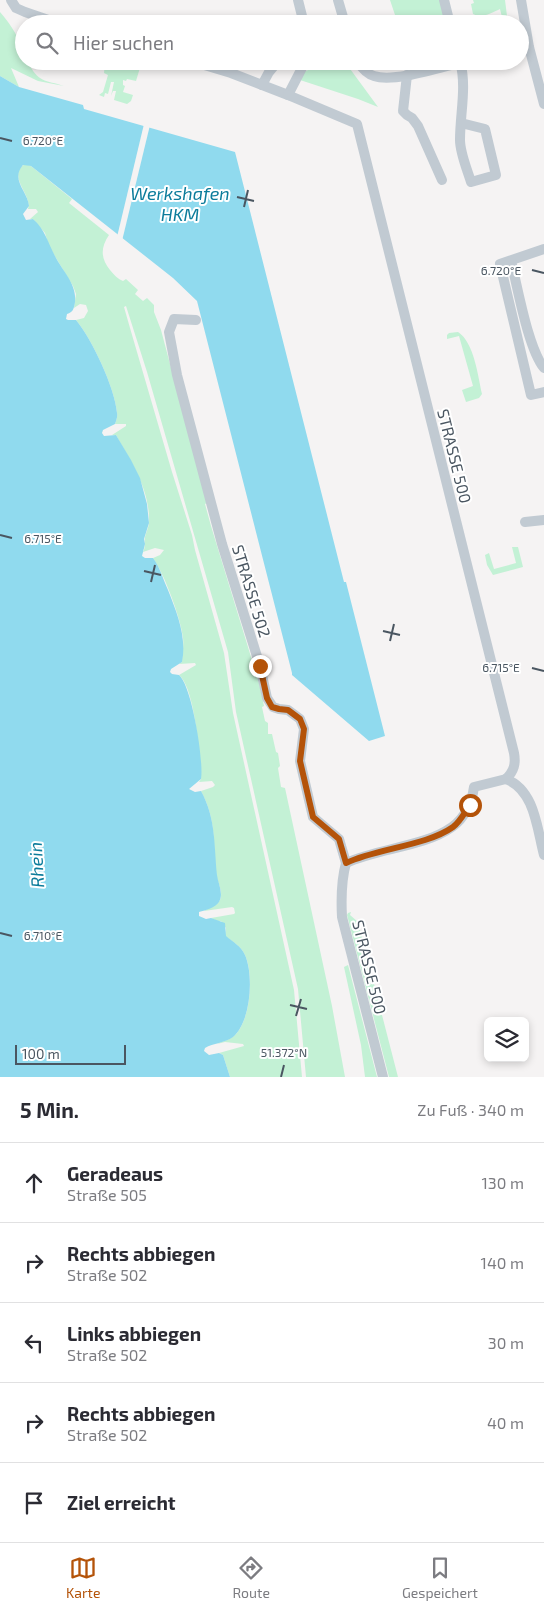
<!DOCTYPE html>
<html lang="de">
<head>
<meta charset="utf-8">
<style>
  :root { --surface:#fff; --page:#f7f7f7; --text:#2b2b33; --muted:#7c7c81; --line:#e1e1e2; --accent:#b45309 }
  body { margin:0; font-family:"Exo 2",sans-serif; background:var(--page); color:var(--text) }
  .controls { position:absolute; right:15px; bottom:15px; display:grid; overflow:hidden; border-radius:8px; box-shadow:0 2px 8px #0003 }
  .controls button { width:45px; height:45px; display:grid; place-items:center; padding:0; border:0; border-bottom:1px solid var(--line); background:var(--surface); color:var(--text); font:25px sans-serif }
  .scale { position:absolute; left:15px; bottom:12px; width:111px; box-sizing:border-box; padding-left:5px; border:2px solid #4a5661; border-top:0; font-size:14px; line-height:18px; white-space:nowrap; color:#4a5661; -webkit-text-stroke:4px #fff; paint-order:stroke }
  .stop { position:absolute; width:15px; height:15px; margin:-11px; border:4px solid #b45309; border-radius:50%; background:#fff }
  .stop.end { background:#b45309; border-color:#fff; box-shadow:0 1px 5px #0008 }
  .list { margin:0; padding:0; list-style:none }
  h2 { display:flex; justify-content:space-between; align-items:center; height:65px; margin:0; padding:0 20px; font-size:21px }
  h2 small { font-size:16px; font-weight:400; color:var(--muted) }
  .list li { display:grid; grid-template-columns:32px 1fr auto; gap:15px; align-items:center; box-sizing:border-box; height:80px; padding:0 20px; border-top:1px solid var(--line) }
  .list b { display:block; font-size:19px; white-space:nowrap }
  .list p { margin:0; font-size:16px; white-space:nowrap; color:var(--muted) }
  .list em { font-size:16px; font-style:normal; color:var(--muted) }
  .icon { flex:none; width:28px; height:28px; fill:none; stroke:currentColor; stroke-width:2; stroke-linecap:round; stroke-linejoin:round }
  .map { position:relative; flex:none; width:544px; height:1077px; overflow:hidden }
  .search { position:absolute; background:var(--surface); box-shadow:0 2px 8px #0003; left:15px; right:15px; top:15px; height:55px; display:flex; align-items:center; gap:12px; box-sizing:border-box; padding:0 18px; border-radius:28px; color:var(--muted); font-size:19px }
  .sheet { height:465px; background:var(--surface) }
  nav { display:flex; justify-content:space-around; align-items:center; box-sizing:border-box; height:70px; border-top:1px solid var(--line); background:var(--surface); font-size:14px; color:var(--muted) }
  nav a { display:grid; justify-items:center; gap:2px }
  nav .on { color:var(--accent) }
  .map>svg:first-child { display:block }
</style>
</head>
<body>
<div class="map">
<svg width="544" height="1077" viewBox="0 0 544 1077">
  <rect width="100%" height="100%" fill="#f5f3f3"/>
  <g fill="#c3f1d5">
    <polygon points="390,0 441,0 447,24 398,24"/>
    <path d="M473,0H505L508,24H495L503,21L500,9C491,13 482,19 473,14L471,4L474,3Z"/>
    <path d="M0,12C11,25 24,43 24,61H28C37,83 46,80 64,86L38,81L11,68L19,87L0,76Z"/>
    <polygon points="105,61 142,61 136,81 127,79 126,81 123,80 123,85 125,86 123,92 133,95 131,101 127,104 114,100 116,91 113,91 111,96 114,82 111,82 108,94 105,93 104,97 99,95 103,92 108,75 104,73"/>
    <polygon points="345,62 378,107 358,99 300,80 304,72 308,70"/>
    <path d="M25,164L31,166L72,199L69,203L109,235C100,248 101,259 110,270C114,275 118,279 123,281L126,279L138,290L135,294L143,301L147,298L154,305V312L161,330L207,503L205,504L211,526L259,683L264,706L262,707L265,721L268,723V734H272L276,752L278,753L280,766L278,768L281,787L285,788L332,1006L345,1077H306L298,989L236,712L228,652L147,372L126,306L124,307L130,328L172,472L192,535L195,550L224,653L233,713L294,990L302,1077H230L223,1055L219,1053L244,1046L243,1044L225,1042L217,1044C223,1041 229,1040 234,1036C251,1021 254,974 245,955C241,946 233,942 225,936L226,928L221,921H217L211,918L234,914L235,913L234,908L232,907L204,911C209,907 216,907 220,900C223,893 219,885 217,878C212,845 218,823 201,791L213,787L215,785L212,781L199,782L201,779C200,757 195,688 179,675L196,665L195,663L179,664L182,662C182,654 184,646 183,638C181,619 164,573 153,558L160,555L164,550L155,548L143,552C146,546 144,542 145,537C146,532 149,527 149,522C150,489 131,462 116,435H112L126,426V424H115C116,421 118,416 117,413C115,388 92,339 76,320L84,318L88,311L86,305L80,304L74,308L76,294L73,286L59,263L49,246L45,233L33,219H30L38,212L36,209H28C33,195 6,176 25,164Z"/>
    <path d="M458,332C474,342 478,376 482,394L479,398L466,402L462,390L473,386L459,336L447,339V335L449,333Z"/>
    <polygon points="512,547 518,547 523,567 493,575 487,565 485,555 489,553 494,569 516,563"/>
    <polygon points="351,912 350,915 358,922 398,1077 389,1077 347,915 348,913"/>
    <polygon points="348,965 377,1077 365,1077 361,1045 344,967"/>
  </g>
  <path fill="#90daee" d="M0,76L19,87L83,105L84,109L235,152L344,582H346L385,736L369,741L292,675V673L197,301L173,278L31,166L23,165C10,180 28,191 29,206L23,214L26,220L33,219C45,229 48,243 55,256C63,272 77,284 75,302C74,309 73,312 67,314L66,319L68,320H76C92,339 115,388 117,413C118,416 116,421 115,424L103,430L102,433L104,436L116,435L131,460L140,478L147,504L149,523L144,539L145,544L142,556L145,558H153C160,567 163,579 168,590C177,613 187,637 182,662L171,669L170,672L172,674L179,675C192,686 204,761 201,779L189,789L195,792L201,791C216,818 214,845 217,875C218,884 224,893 219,902C215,908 206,910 199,912V916L206,919L211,918L225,923L226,936C233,942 241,946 245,955C254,975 251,1022 233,1037C225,1043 213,1043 205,1048L204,1051L209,1055L219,1053L223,1055L230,1077H0Z"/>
  <polygon fill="#f5f3f3" points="144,124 150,125 122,241 117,237"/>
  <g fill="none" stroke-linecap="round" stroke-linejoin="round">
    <g stroke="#c1cad2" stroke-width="10">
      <polyline points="11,0 16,8 25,12 60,24"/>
      <polyline points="298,0 304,24"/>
      <polyline points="338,0 345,24"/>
      <polyline points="444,0 450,24"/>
      <polyline points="521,0 529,47 544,104"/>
      <polyline points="191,61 231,73 288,95 303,66 323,61"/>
      <path d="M357,61C361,67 367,74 374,76C395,83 444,66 467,61"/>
      <path d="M460,61C467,87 460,113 460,140C460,153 467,169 471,182L496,175L485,129L461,123"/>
      <polyline points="407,75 403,111 407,115 412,118 418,126 442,180"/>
      <polyline points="262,85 269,72 278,61"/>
      <path d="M288,95L357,124L514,753C516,764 514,771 506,779"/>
      <polyline points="544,249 500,264 531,395 544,392"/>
      <path d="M511,261C518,289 528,348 544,368"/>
      <polyline points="196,320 174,319 169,332 177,375 222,544 260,666 267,698 273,707 279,709 288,710 300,719 304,729 300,761 313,817 339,839 346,863"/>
      <polyline points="525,522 544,520"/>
      <path d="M506,779C535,790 537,829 544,855"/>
      <path d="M346,863C341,881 341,898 342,917L383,1077"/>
      <path d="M346,863C379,848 424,847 452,827C465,818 472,802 474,787L506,779"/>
    </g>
  </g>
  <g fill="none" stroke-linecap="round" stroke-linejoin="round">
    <path stroke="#b45309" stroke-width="6" d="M260,666L267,698L272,707L279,709L288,710L300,719L304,729L300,761L313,817L339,839L346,863C378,848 426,846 453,827C460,822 465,812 470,805"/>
  </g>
  <path fill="none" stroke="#4a5661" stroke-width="2" d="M0,138L12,141M237,197L254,201M244,207L248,190M532,270L544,273M0,535L12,538M144,571L161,575M151,582L155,565M383,631L400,635M390,641L394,624M532,668L544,671M0,933L12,936M290,1005L307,1009M296,1016L301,999M281,1077L284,1065"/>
  <g text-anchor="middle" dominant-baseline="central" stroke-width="4" stroke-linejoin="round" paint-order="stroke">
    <g font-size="16" fill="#4a5661" stroke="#fff">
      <text transform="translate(455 456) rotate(76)">STRASSE 500</text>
      <text transform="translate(252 591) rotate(73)">STRASSE 502</text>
      <text transform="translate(370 967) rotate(76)">STRASSE 500</text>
    </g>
    <g font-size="18" font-style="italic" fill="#0c7c9b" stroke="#fff">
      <text x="180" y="193">Werkshafen<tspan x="180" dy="21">HKM</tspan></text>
      <text transform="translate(36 865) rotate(-93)">Rhein</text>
    </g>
  </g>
  <g font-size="12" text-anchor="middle" fill="#4a5661" stroke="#fff" stroke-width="4" stroke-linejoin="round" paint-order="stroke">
    <text x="43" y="145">6.720°E</text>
    <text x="501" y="275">6.720°E</text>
    <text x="43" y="543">6.715°E</text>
    <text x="501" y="672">6.715°E</text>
    <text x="43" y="940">6.710°E</text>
    <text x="284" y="1057">51.372°N</text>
  </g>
</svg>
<div class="controls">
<button><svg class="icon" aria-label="layers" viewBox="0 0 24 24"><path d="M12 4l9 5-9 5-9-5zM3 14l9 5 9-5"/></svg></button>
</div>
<div class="scale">100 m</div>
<div class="stop" style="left:470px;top:805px"></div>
<div class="stop end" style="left:260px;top:666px"></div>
<div class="search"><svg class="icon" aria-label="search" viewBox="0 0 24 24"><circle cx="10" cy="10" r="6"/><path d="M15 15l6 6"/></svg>Hier suchen</div>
</div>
<section class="sheet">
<h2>5 Min.<small>Zu Fuß · 340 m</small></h2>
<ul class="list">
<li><svg class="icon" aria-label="ahead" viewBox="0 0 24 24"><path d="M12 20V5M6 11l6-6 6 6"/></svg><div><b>Geradeaus</b><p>Straße 505</p></div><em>130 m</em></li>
<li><svg class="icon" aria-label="right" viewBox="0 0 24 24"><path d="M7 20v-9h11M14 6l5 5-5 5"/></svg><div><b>Rechts abbiegen</b><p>Straße 502</p></div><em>140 m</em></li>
<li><svg class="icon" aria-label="left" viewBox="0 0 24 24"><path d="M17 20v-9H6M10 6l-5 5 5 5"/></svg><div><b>Links abbiegen</b><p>Straße 502</p></div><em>30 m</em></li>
<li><svg class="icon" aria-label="right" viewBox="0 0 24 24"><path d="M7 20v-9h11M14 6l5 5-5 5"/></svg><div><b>Rechts abbiegen</b><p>Straße 502</p></div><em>40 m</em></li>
<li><svg class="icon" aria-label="arrive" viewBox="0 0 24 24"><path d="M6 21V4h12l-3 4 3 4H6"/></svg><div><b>Ziel erreicht</b></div></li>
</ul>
</section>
<nav>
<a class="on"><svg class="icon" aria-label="map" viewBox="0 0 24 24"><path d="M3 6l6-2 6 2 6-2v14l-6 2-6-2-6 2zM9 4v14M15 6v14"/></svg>Karte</a>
<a><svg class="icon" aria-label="directions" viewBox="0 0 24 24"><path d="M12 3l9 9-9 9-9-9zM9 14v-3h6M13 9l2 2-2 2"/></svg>Route</a>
<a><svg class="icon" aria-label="saved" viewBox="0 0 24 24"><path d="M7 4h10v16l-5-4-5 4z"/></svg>Gespeichert</a>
</nav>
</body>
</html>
